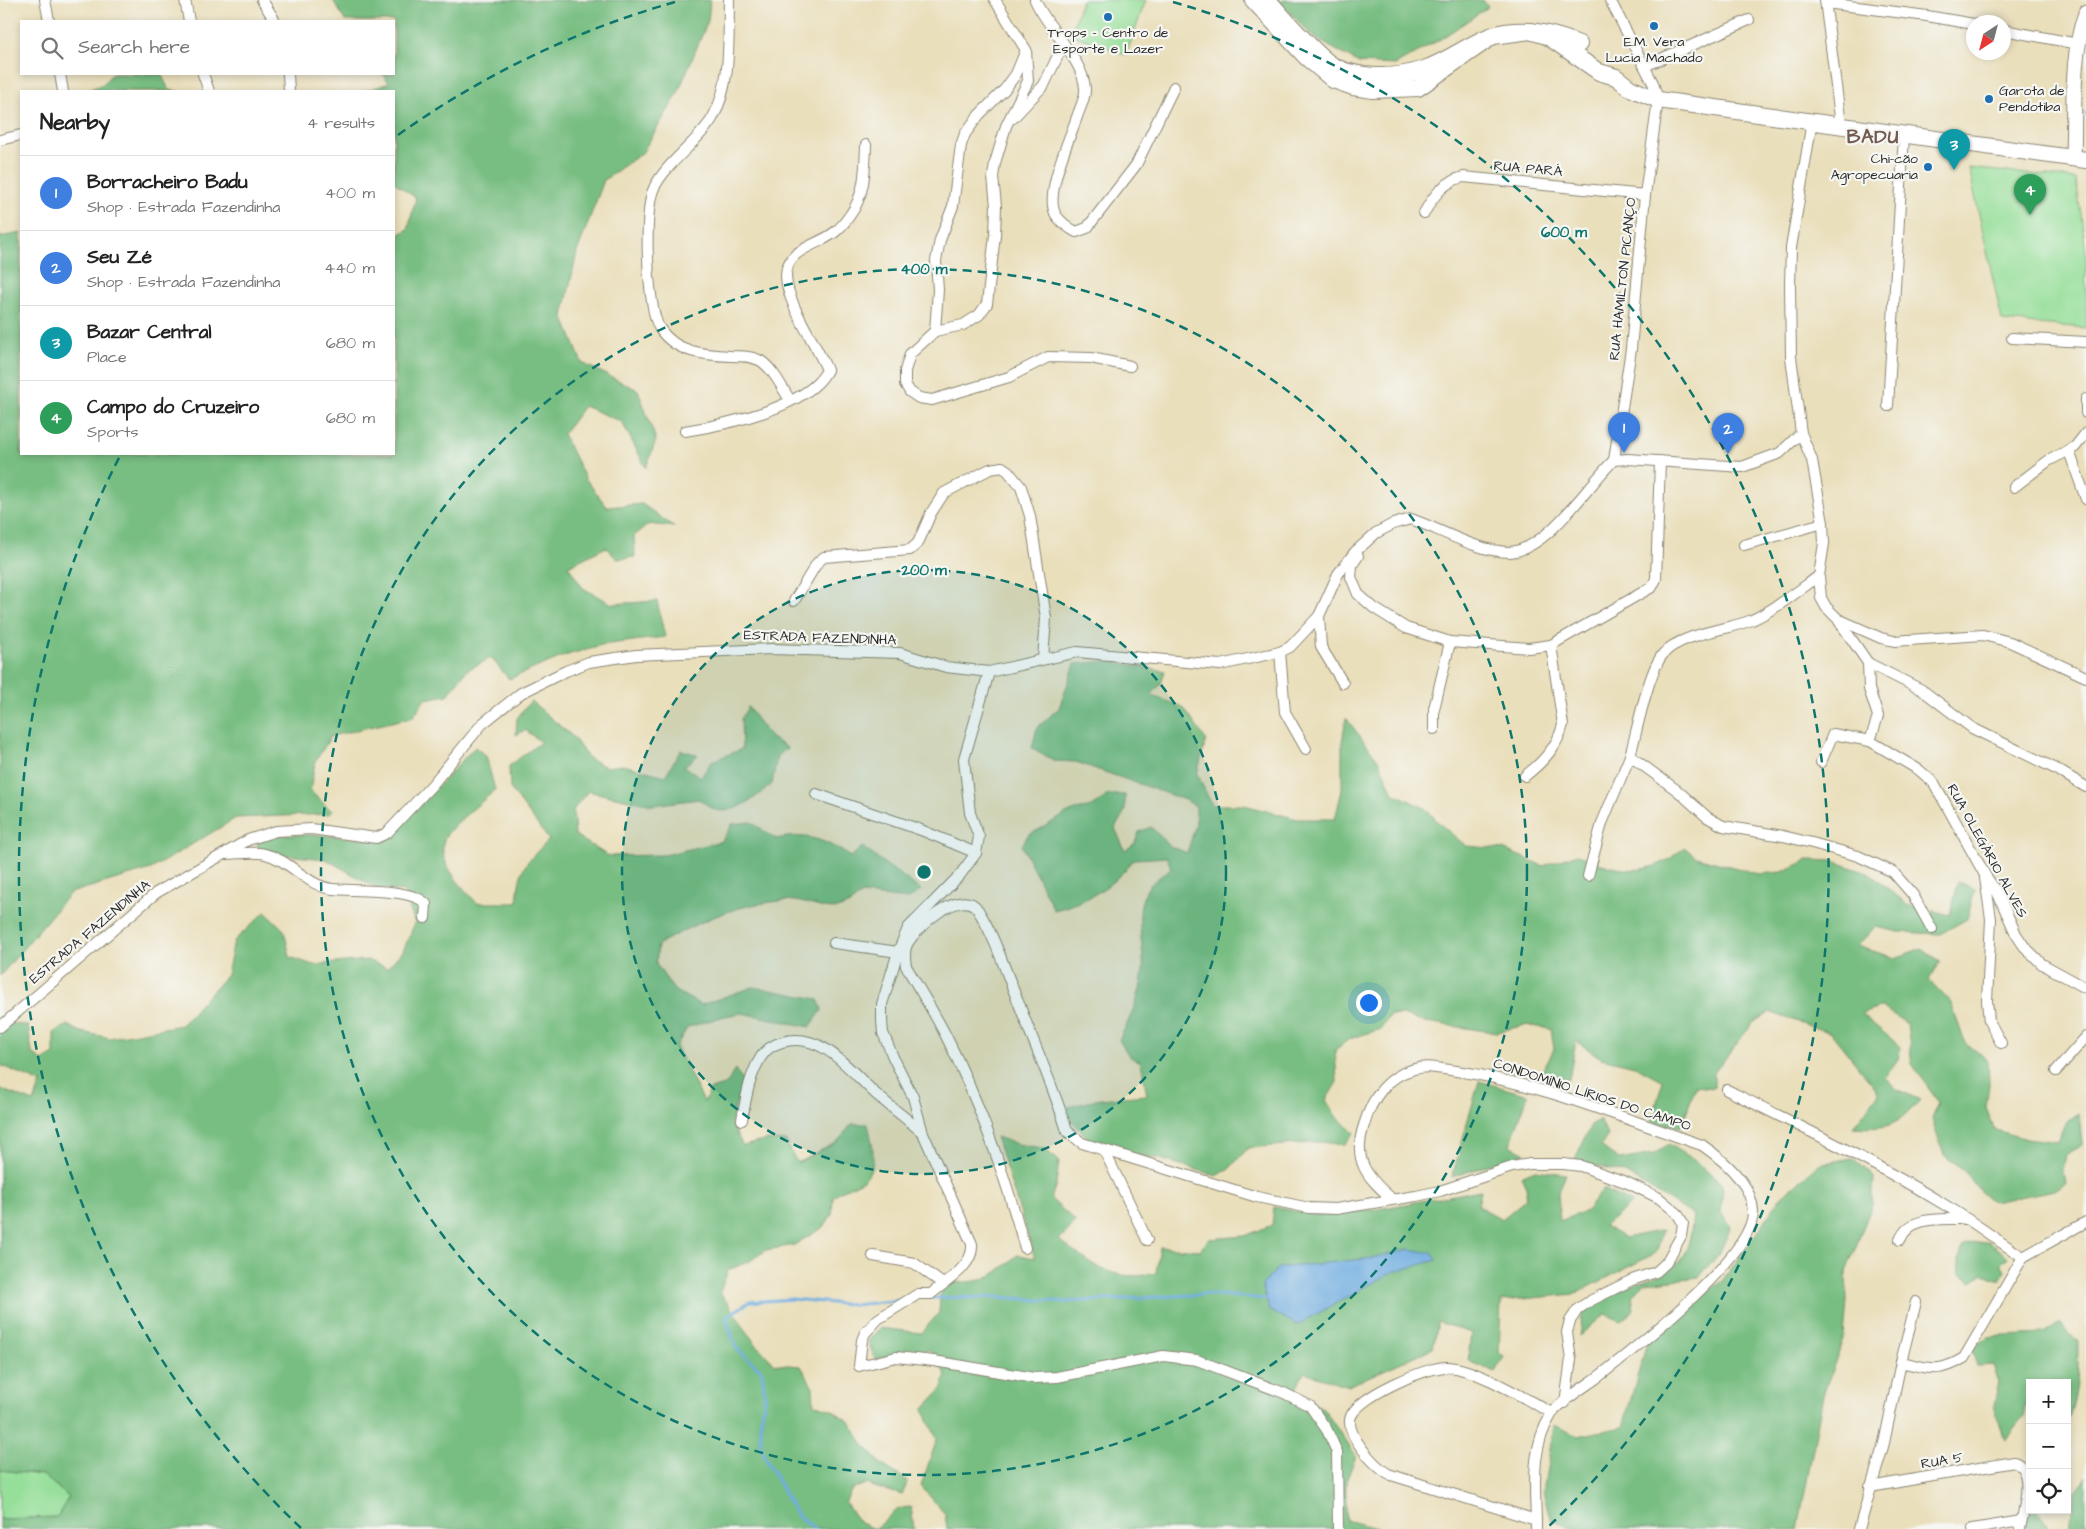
<!DOCTYPE html>
<html lang="en">
<head>
<meta charset="utf-8">
<style>
  :root { --surface:#fff; --page:#f6f6f6; --text:#222; --muted:#767676; --line:#e0e0e0; --accent:#1f6fb2 }
  body { margin:0; font-family:"Architects Daughter",sans-serif; background:var(--page); color:var(--text) }
  .controls { position:absolute; right:15px; bottom:15px; display:grid; overflow:hidden; border-radius:0px; box-shadow:0 2px 8px #0003 }
  .controls button { width:45px; height:45px; display:grid; place-items:center; padding:0; border:0; border-bottom:1px solid var(--line); background:var(--surface); color:var(--text); font:25px sans-serif }
  .compass { position:absolute; left:1966px; top:15px; width:45px; height:45px; border-radius:50%; background:var(--surface); box-shadow:0 2px 8px #0003; rotate:216deg }
  .you { position:absolute; left:1368px; top:1002px; width:18px; height:18px; margin:-12px; border:4px solid #fff; border-radius:50%; background:#1a73e8; box-shadow:0 0 0 8px #1a73e833 }
  .badge { display:grid; place-items:center; width:32px; height:32px; border-radius:50%; background:var(--accent); color:#fff; font-size:16px; font-weight:700 }
  .pin { position:absolute; translate:-50% -41px; filter:drop-shadow(0 1px 2px #0008) }
  .pin::after { content:''; position:absolute; top:26px; width:18px; height:15px; background:inherit; clip-path:polygon(0 0,100% 0,50% 100%) }
  .list { margin:0; padding:0; list-style:none }
  h2 { display:flex; justify-content:space-between; align-items:center; height:65px; margin:0; padding:0 20px; font-size:21px }
  h2 small { font-size:16px; font-weight:400; color:var(--muted) }
  .list li { display:grid; grid-template-columns:32px 1fr auto; gap:15px; align-items:center; box-sizing:border-box; height:75px; padding:0 20px; border-top:1px solid var(--line) }
  .list b { display:block; font-size:19px; white-space:nowrap }
  .list p { margin:0; font-size:16px; white-space:nowrap; color:var(--muted) }
  .list em { font-size:16px; font-style:normal; color:var(--muted) }
  .icon { flex:none; width:28px; height:28px; fill:none; stroke:currentColor; stroke-width:2; stroke-linecap:round; stroke-linejoin:round }
  .map { position:relative; flex:none; width:2086px; height:1529px; overflow:hidden }
  .search { position:absolute; background:var(--surface); box-shadow:0 2px 8px #0003; left:20px; top:20px; width:375px; height:55px; display:flex; align-items:center; gap:12px; box-sizing:border-box; padding:0 18px; border-radius:0px; color:var(--muted); font-size:19px }
  .panel { position:absolute; background:var(--surface); box-shadow:0 2px 8px #0003; left:20px; top:90px; width:375px; height:365px; border-radius:0px }
  .map>svg:first-child { display:block }
</style>
</head>
<body>
<div class="map">
<svg width="2086" height="1529" viewBox="0 0 2086 1529">
  <rect width="100%" height="100%" fill="#f6f6f2"/>
  <filter id="ink" filterUnits="userSpaceOnUse"><feTurbulence type="fractalNoise" baseFrequency=".02" numOctaves="2"/><feDisplacementMap in="SourceGraphic" scale="10" xChannelSelector="R" yChannelSelector="G"/><feConvolveMatrix kernelMatrix="1 2 1 2 8 2 1 2 1" color-interpolation-filters="sRGB"/></filter>
  <filter id="wash" filterUnits="userSpaceOnUse"><feTurbulence type="fractalNoise" baseFrequency=".0096" numOctaves="4" result="noise"/><feDisplacementMap in="SourceGraphic" scale="20" xChannelSelector="R" yChannelSelector="G"/><feGaussianBlur stdDeviation="1.12" result="paint"/><feColorMatrix in="noise" values="0 0 0 0 0 0 0 0 0 0 0 0 0 0 0 0 0 1.4 0 .05"/><feComposite in="paint" operator="in"/></filter>
  <g filter="url(#wash)">
    <rect width="100%" height="100%" fill="#eadfbb"/>
    <g fill="#96df9a" stroke="#608562">
      <polygon points="1082,0 1146,0 1126,55 1070,34"/>
      <polygon points="1969,168 2076,179 2086,250 2086,328 2002,321"/>
      <polygon points="0,1470 43,1475 69,1497 57,1517 0,1519"/>
    </g>
    <g fill="#78be82" stroke="#527456">
      <polygon points="333,0 710,0 708,21 676,97 642,153 604,180 577,252 563,316 582,363 638,390 656,440 646,468 622,422 584,406 563,434 585,478 607,507 642,504 674,527 649,524 634,536 635,557 617,559 606,547 568,566 583,588 612,604 657,601 665,637 601,645 564,656 509,679 491,658 467,670 448,695 425,699 413,717 331,736 315,762 310,791 332,811 330,814 236,818 151,869 70,893 0,976 0,237 21,233 21,454 394,454 394,238 408,229 416,198 394,182 394,91 365,91 389,83 383,74 394,74 394,21 345,21"/>
      <polygon points="1284,0 1483,0 1488,7 1439,40 1395,65 1359,63 1313,37 1280,2"/>
      <polygon points="112,74 161,74 169,90 177,91 86,91 103,84"/>
      <path d="M1106,661L1165,671L1161,684L1151,695L1183,707L1206,740L1197,774L1212,805H1244L1297,819H1335L1342,790V743L1346,718L1379,761L1393,793L1425,808L1440,824L1466,846L1503,849L1543,866L1578,854C1616,873 1652,879 1684,847L1696,857L1759,874L1782,872L1808,860L1833,861L1870,874L1907,904L1950,915L1958,882L1975,889L1967,919L1940,934L1899,932L1875,927L1857,946L1895,958L1922,948L1940,961L1929,980L1951,1003L1965,1043L1978,1051L1988,1062L1989,1084L1986,1108L1995,1130L2019,1137L2058,1142L2067,1121L2079,1113L2082,1145L2066,1154L2063,1171L2065,1183L2055,1190L1992,1202L1983,1195L1966,1173L1944,1155L1932,1119L1939,1102L1912,1064L1907,1024L1882,1007L1861,1014L1901,1047L1898,1059L1885,1077L1897,1089L1920,1100C1896,1127 1888,1129 1853,1127L1879,1093L1831,1033L1769,1012L1753,1023L1714,1073V1088L1696,1086L1681,1127L1651,1122L1663,1081L1635,1066L1601,1058L1576,1041L1569,1079L1540,1075L1554,1049L1551,1029L1525,1025L1497,1032L1479,1030L1419,1021L1403,1015H1390L1381,1029L1349,1039L1335,1050L1337,1082L1326,1100L1335,1115L1354,1133L1344,1145L1322,1142L1248,1148L1230,1168L1217,1176L1161,1159L1116,1152L1089,1139L1067,1116L1068,1107L1100,1099L1147,1095L1141,1062L1129,1056L1119,1040C1130,1019 1141,995 1143,971C1145,946 1132,911 1148,888C1153,881 1164,874 1171,868L1167,857L1134,859C1114,886 1086,903 1054,910L1022,846L1028,835C1042,829 1053,821 1066,814C1085,804 1088,815 1107,795H1125V811L1115,828L1125,851L1135,843L1139,832L1151,827L1170,846L1187,853L1196,824V806L1185,800L1076,762L1055,761L1032,748L1037,728L1059,708L1075,664Z"/>
      <path d="M531,701L573,737L588,758L606,767L623,765L665,776L681,750L698,755L684,766L701,777L712,761L742,749L741,719L748,707L770,737L787,748L777,757L772,784C757,796 736,815 716,810C710,808 704,802 699,799L652,805L588,791L573,810L575,835L608,856L665,855L722,841L732,824L751,822L776,839C806,832 826,840 851,857L862,847L921,890L909,899L862,894C836,919 825,906 795,901C784,899 768,903 757,904C726,909 684,929 658,945L656,964L674,990L701,1005L753,987L818,999L822,1010L810,1027L742,1013L725,1016L688,1027L676,1046L704,1102L711,1089L727,1084L735,1069L742,1081L731,1124L743,1146L767,1140L786,1141L797,1163L837,1142L852,1124H868C872,1143 880,1170 860,1182C850,1188 841,1189 833,1197L832,1214L824,1227L794,1245L766,1250L750,1261L728,1270L720,1292L754,1342L774,1364L801,1366L813,1387L814,1404L832,1410L850,1422L864,1445L881,1464L908,1481L902,1495L865,1484L852,1489L845,1503L860,1523L874,1529C892,1519 888,1508 911,1507L914,1529H0V1519L57,1517L69,1497L43,1475L0,1470V1089L34,1102L41,1083L0,1065V1021L28,1026L32,1053L42,1061L54,1054V1033L67,1025L81,1032L110,1038L181,1025L227,975L234,941L265,912L284,930L290,957L313,965L367,960L387,968L403,951L415,923L404,892L376,888L326,859L284,855L256,847L263,835H322L386,841L475,747L486,756L495,790C481,803 459,819 447,834C431,857 463,888 477,903H517C520,867 523,865 549,840L510,788L509,766L541,742L525,730L516,735L517,718Z"/>
      <polygon points="1479,1081 1528,1095 1510,1145 1525,1153 1452,1177"/>
      <path d="M1600,1120L1608,1135L1601,1146L1619,1160L1654,1154L1669,1144L1693,1159L1723,1185L1721,1213L1731,1227L1719,1254L1699,1277L1645,1283L1632,1296L1634,1310L1621,1321L1605,1314L1579,1336L1583,1312C1596,1304 1610,1295 1624,1289C1671,1268 1688,1274 1693,1215L1625,1173L1574,1161L1591,1125Z"/>
      <path d="M996,1137L1017,1144L1043,1148L1059,1161L1056,1184L1051,1199L1076,1222L1059,1240C1092,1265 1113,1283 1156,1273L1160,1247L1200,1250L1209,1239L1245,1236L1272,1225L1274,1207L1319,1216L1379,1209L1481,1190L1478,1206L1502,1219L1525,1200L1527,1187L1521,1176L1535,1170L1566,1174L1558,1193L1560,1221L1586,1211L1603,1189L1632,1203L1604,1226L1625,1238L1663,1230L1656,1253L1575,1294L1501,1301L1499,1353L1504,1357L1495,1372L1468,1361L1471,1333L1438,1322L1433,1348L1348,1386L1304,1372L1294,1394L1323,1408L1356,1456L1346,1481V1520L1380,1529H947L945,1514L921,1486L937,1439L923,1409L941,1390L946,1375L929,1350L875,1359L868,1341L880,1328L921,1333L939,1313L941,1283C982,1282 986,1283 1017,1255L1035,1258Z"/>
      <polygon points="1853,1158 1874,1177 1872,1205 1846,1272 1847,1300 1844,1337 1823,1395 1798,1529 1574,1529 1551,1520 1543,1492 1554,1425 1578,1436 1623,1427 1647,1342 1669,1320 1722,1281 1758,1232 1780,1198 1819,1164"/>
      <polygon points="1989,1241 2008,1257 2001,1264 2005,1271 2000,1280 1983,1274 1972,1282 1960,1274 1959,1259 1963,1245"/>
      <path d="M2060,1322L2078,1342C2078,1368 2079,1397 2067,1421V1383H2030L2024,1417L2005,1440L1994,1405L1999,1382L1993,1365L1977,1366L1972,1349L1987,1337L2044,1334Z"/>
      <polygon points="2086,1477 2086,1529 2070,1529 2074,1492"/>
      <polygon points="2030,1504 2030,1510 2038,1510 2049,1529 2023,1529 2029,1513"/>
    </g>
    <polygon fill="#6fade1" stroke="#4d6c86" points="1409,1249 1432,1253 1437,1260 1393,1272 1297,1325 1269,1310 1262,1285 1278,1268 1373,1258"/>
    <g fill="none" stroke-linecap="round" stroke-linejoin="round">
      <g stroke="#6fade1" stroke-width="3">
        <polyline points="2086,113 2086,114"/>
        <polyline points="930,1298 999,1297 1067,1302 1209,1294 1266,1299"/>
        <polyline points="815,1529 796,1514 768,1463 761,1446 760,1426 765,1396 762,1371 736,1348 726,1317 749,1302 792,1299 853,1305 901,1300"/>
      </g>
    </g>
  </g>
  <g filter="url(#ink)">
    <g fill="none" stroke-linecap="round" stroke-linejoin="round">
      <g stroke="#8a8573" stroke-width="12">
        <g id="street">
          <polyline points="45,0 49,21"/>
          <polyline points="185,0 189,21"/>
          <polyline points="262,0 275,21"/>
          <path d="M729,0C728,38 732,85 712,119C697,143 666,163 654,188C643,209 647,310 660,329C676,353 705,355 731,356C741,356 752,356 761,361C774,370 782,388 790,400"/>
          <polyline points="995,0 1026,50 1028,81 1006,126 995,163 993,177 996,206 995,235 987,304 979,315 963,325 935,331 910,354 905,371 905,384 910,392 919,398 932,400 1009,377 1048,357 1091,358 1130,366"/>
          <path d="M1035,0C1047,28 1083,59 1085,88C1086,96 1081,106 1078,114C1071,136 1043,195 1056,215C1061,223 1069,228 1076,232L1087,228L1136,165L1174,87"/>
          <polyline points="1610,0 1653,83 1658,100 1645,195 1631,349 1614,460"/>
          <polyline points="1825,0 1841,125"/>
          <polyline points="1826,3 1927,16 1974,24"/>
          <polyline points="2004,30 2078,44"/>
          <polyline points="1645,66 1749,20"/>
          <polyline points="60,74 63,91"/>
          <polyline points="203,74 209,91"/>
          <polyline points="288,74 289,91"/>
          <polyline points="1013,118 1044,85 1063,45"/>
          <polyline points="1812,121 1791,248 1790,285 1791,357 1801,433 1812,460 1823,523 1824,543 1819,576 1821,598 1826,607 1838,619 1881,638 1894,641 1983,635 2010,642 2086,677"/>
          <polyline points="0,140 21,135"/>
          <path d="M1424,213C1434,195 1444,182 1463,177L1645,195"/>
          <polyline points="935,331 938,290 936,261 940,240 953,206 961,145 965,134 979,115 1005,89 1016,74 1026,50"/>
          <polyline points="2012,338 2086,342"/>
          <polyline points="2086,399 2086,413"/>
          <polyline points="1888,406 1904,135"/>
          <path d="M685,431C723,425 808,408 827,370C816,343 787,305 786,276C786,248 818,246 835,232C840,228 846,221 850,215C865,195 865,170 866,145"/>
          <polyline points="2069,451 2086,499"/>
          <polyline points="2014,487 2048,461 2075,447 2086,433"/>
          <polyline points="1744,545 1823,523"/>
          <polyline points="1358,556 1352,565 1351,577 1358,594 1374,608 1406,628 1450,642 1529,648 1551,645 1652,587 1656,579 1660,461"/>
          <path d="M1819,576C1798,591 1776,609 1752,620C1727,630 1680,634 1663,654C1648,672 1637,731 1630,756L1678,791L1707,817L1723,826L1783,836L1812,843L1858,856L1893,872L1913,895L1932,929"/>
          <polyline points="794,601 817,563 824,557 910,550 918,543 931,513 944,493 990,469 1002,467 1008,471 1021,487 1030,516 1046,618 1043,659"/>
          <polyline points="1319,616 1321,647 1343,683"/>
          <polyline points="1839,621 1868,663 1869,689 1878,716 1870,741 1919,770 1934,783 1985,875 1998,894 2016,934 2024,946 2042,964 2086,988"/>
          <polyline points="1280,652 1285,712 1306,749"/>
          <polyline points="1868,663 1922,690 1972,728 2056,769 2086,787"/>
          <path d="M989,672L964,759L970,813L979,837L976,853L960,875L908,928L898,952L882,1004V1021L883,1033L893,1057L913,1097L923,1133L972,1244C974,1266 946,1281 931,1294H918L878,1319L865,1333L862,1340L859,1366L896,1357L934,1361L1034,1378L1057,1377L1163,1356L1197,1360L1284,1393L1310,1406L1327,1430L1337,1452L1338,1529"/>
          <polyline points="1434,729 1434,709 1450,642"/>
          <polyline points="1821,762 1833,734 1870,741"/>
          <path d="M1525,776C1543,762 1557,747 1563,725L1551,645"/>
          <polyline points="816,794 921,830 976,853"/>
          <path d="M226,854C238,854 253,851 265,854C291,860 306,886 333,889C354,891 413,888 426,904L425,918"/>
          <polyline points="1588,876 1602,823 1630,756"/>
          <polyline points="1985,878 1991,919 1987,1001 1989,1021 2001,1043"/>
          <polyline points="834,943 898,952"/>
          <path d="M0,1027L156,893L248,840L276,831L311,829L376,838L387,833L432,785L482,724L521,693L566,671L589,662L636,655L771,649L900,653L946,667L989,672L1077,652L1220,665L1280,652L1290,647L1319,616L1338,574L1355,552L1376,533L1393,524L1411,519C1440,529 1478,552 1509,552C1547,551 1588,485 1614,460L1628,459L1742,467L1780,453L1801,433"/>
          <polyline points="2056,1071 2086,1037"/>
          <path d="M1727,1090C1802,1127 1878,1164 1950,1208C1975,1223 1998,1241 2023,1257"/>
          <path d="M742,1120C746,1098 749,1076 761,1057C766,1049 772,1045 782,1042C822,1030 851,1072 877,1095C892,1108 907,1119 922,1132"/>
          <polyline points="1105,1152 1147,1240"/>
          <path d="M1392,1199C1367,1177 1352,1161 1364,1125C1372,1098 1386,1077 1414,1069C1428,1065 1442,1069 1456,1071C1536,1082 1625,1119 1702,1145C1722,1159 1752,1184 1753,1211C1755,1255 1633,1350 1598,1377C1586,1386 1558,1403 1551,1415C1529,1451 1536,1489 1536,1529"/>
          <path d="M1900,1240C1910,1214 1944,1220 1967,1219"/>
          <path d="M1025,1248C1005,1175 980,1103 946,1036C934,1012 919,989 906,966C905,959 904,954 906,947C912,930 963,884 978,910C996,939 1006,973 1019,1004C1035,1046 1054,1088 1067,1131L1082,1143L1257,1197L1309,1208L1336,1209L1416,1196L1440,1191L1512,1167L1530,1164H1563L1581,1166L1628,1183L1659,1198L1677,1213L1683,1223L1681,1236L1666,1263L1656,1272L1632,1280L1590,1301L1578,1309L1570,1321L1567,1332L1571,1359L1565,1403"/>
          <polyline points="873,1256 914,1263 943,1284"/>
          <polyline points="1901,1362 1916,1302"/>
          <path d="M1870,1487L2014,1462C2036,1469 2023,1512 2020,1529"/>
          <path d="M1536,1520L1388,1474C1375,1466 1344,1434 1351,1416C1360,1396 1425,1367 1447,1367C1476,1368 1525,1399 1552,1413"/>
          <path d="M1859,1529L1884,1443L1901,1362C1930,1368 1937,1374 1964,1358L2023,1257L2086,1222"/>
          <polyline points="1973,1529 2021,1521"/>
        </g>
      </g>
      <g stroke="#8a8573" stroke-width="17">
        <path id="secondary" d="M2073,158C2075,110 2070,58 2086,13"/>
      </g>
      <g stroke="#8a8573" stroke-width="18">
        <g id="primary">
          <polyline points="1253,0 1307,58 1333,80 1353,87 1373,90 1418,88 1493,36 1530,31 1547,36 1599,72 1616,77 1630,88 1658,100 2086,160"/>
          <path d="M1268,0C1283,17 1314,53 1332,65C1345,73 1361,75 1376,76C1469,79 1471,0 1579,44"/>
        </g>
      </g>
      <use href="#street" stroke="#fff" stroke-width="10"/>
      <use href="#secondary" stroke="#fff" stroke-width="15"/>
      <use href="#primary" stroke="#fff" stroke-width="16"/>
    </g>
  </g>
  <circle cx="924" cy="872" r="302" fill="#0f766e" fill-opacity=".12"/>
  <g fill="none" stroke="#0f766e" stroke-width="2.5" stroke-dasharray="9 6">
    <circle cx="924" cy="872" r="302"/>
    <circle cx="924" cy="872" r="603"/>
    <path d="M301 1528A905 905 0 0 1 121 454M398 135A905 905 0 0 1 675 2M1173 2A905 905 0 0 1 1547 1528"/>
  </g>
  <g fill="#1f6fb2" stroke="#f6f6f2" stroke-width="2">
    <circle cx="1108" cy="17" r="5"/>
    <circle cx="1654" cy="26" r="5"/>
    <circle cx="1989" cy="99" r="5"/>
    <circle cx="1928" cy="167" r="5"/>
  </g>
  <g text-anchor="middle" dominant-baseline="central" stroke-width="4.5" stroke-linejoin="round" paint-order="stroke">
    <g font-size="14" fill="#2b2b2b" stroke="#f6f6f2">
      <text x="1108" y="33">Trops - Centro de<tspan x="1108" dy="16">Esporte e Lazer</tspan></text>
      <text x="1654" y="42">E.M. Vera<tspan x="1654" dy="16">Lucia Machado</tspan></text>
      <text x="1999" y="91" text-anchor="start">Garota de<tspan x="1999" dy="16">Pendotiba</tspan></text>
      <text x="1918" y="159" text-anchor="end">Chi-cão<tspan x="1918" dy="16">Agropecuaria</tspan></text>
    </g>
    <g font-size="14" fill="#2b2b2b" stroke="#f6f6f2">
      <text transform="translate(1528 169) rotate(5)">RUA PARÁ</text>
      <text transform="translate(1623 279) rotate(-84)">RUA HAMILTON PICANÇO</text>
      <text transform="translate(820 638) rotate(2)">ESTRADA FAZENDINHA</text>
      <text transform="translate(1987 851) rotate(61)">RUA OLEGÁRIO ALVES</text>
      <text transform="translate(90 932) rotate(-40)">ESTRADA FAZENDINHA</text>
      <text transform="translate(1592 1095) rotate(18)">CONDOMÍNIO LÍRIOS DO CAMPO</text>
      <text transform="translate(1942 1461) rotate(-10)">RUA 5</text>
    </g>
    <g font-size="19" font-weight="bold" letter-spacing="1" fill="#725951" stroke="#f6f6f2">
      <text x="1873" y="137">BADU</text>
    </g>
  </g>
  <circle cx="924" cy="872" r="8" fill="#0f766e" stroke="#f6f6f2" stroke-width="2.5"/>
  <g font-size="15" text-anchor="middle" font-weight="bold" fill="#0f766e" stroke="#f6f6f2" stroke-width="4.5" stroke-linejoin="round" paint-order="stroke">
    <text x="1564" y="237">600 m</text>
    <text x="924" y="274">400 m</text>
    <text x="924" y="575">200 m</text>
  </g>
</svg>
<div class="controls">
<button>+</button>
<button>−</button>
<button><svg class="icon" aria-label="locate" viewBox="0 0 24 24"><circle cx="12" cy="12" r="6"/><path d="M12 2v4M12 18v4M2 12h4M18 12h4"/></svg></button>
</div>
<svg class="compass" viewBox="-18 -18 36 36"><path d="M0-13l5 13h-10z" fill="#e53935"/><path d="M0 13l5-13h-10z" fill="#767676"/></svg>
<div class="you"></div>
<div class="pin badge" style="left:1624px;top:453px;background:#3f7fe0">1</div>
<div class="pin badge" style="left:1728px;top:454px;background:#3f7fe0">2</div>
<div class="pin badge" style="left:1954px;top:170px;background:#0f9aa8">3</div>
<div class="pin badge" style="left:2030px;top:215px;background:#2e9e5b">4</div>
<div class="search"><svg class="icon" aria-label="search" viewBox="0 0 24 24"><circle cx="10" cy="10" r="6"/><path d="M15 15l6 6"/></svg>Search here</div>
<section class="panel">
<h2>Nearby<small>4 results</small></h2>
<ul class="list">
<li><span class="badge" style="background:#3f7fe0">1</span><div><b>Borracheiro Badu</b><p>Shop · Estrada Fazendinha</p></div><em>400 m</em></li>
<li><span class="badge" style="background:#3f7fe0">2</span><div><b>Seu Zé</b><p>Shop · Estrada Fazendinha</p></div><em>440 m</em></li>
<li><span class="badge" style="background:#0f9aa8">3</span><div><b>Bazar Central</b><p>Place</p></div><em>680 m</em></li>
<li><span class="badge" style="background:#2e9e5b">4</span><div><b>Campo do Cruzeiro</b><p>Sports</p></div><em>680 m</em></li>
</ul>
</section>
</div>
</body>
</html>
